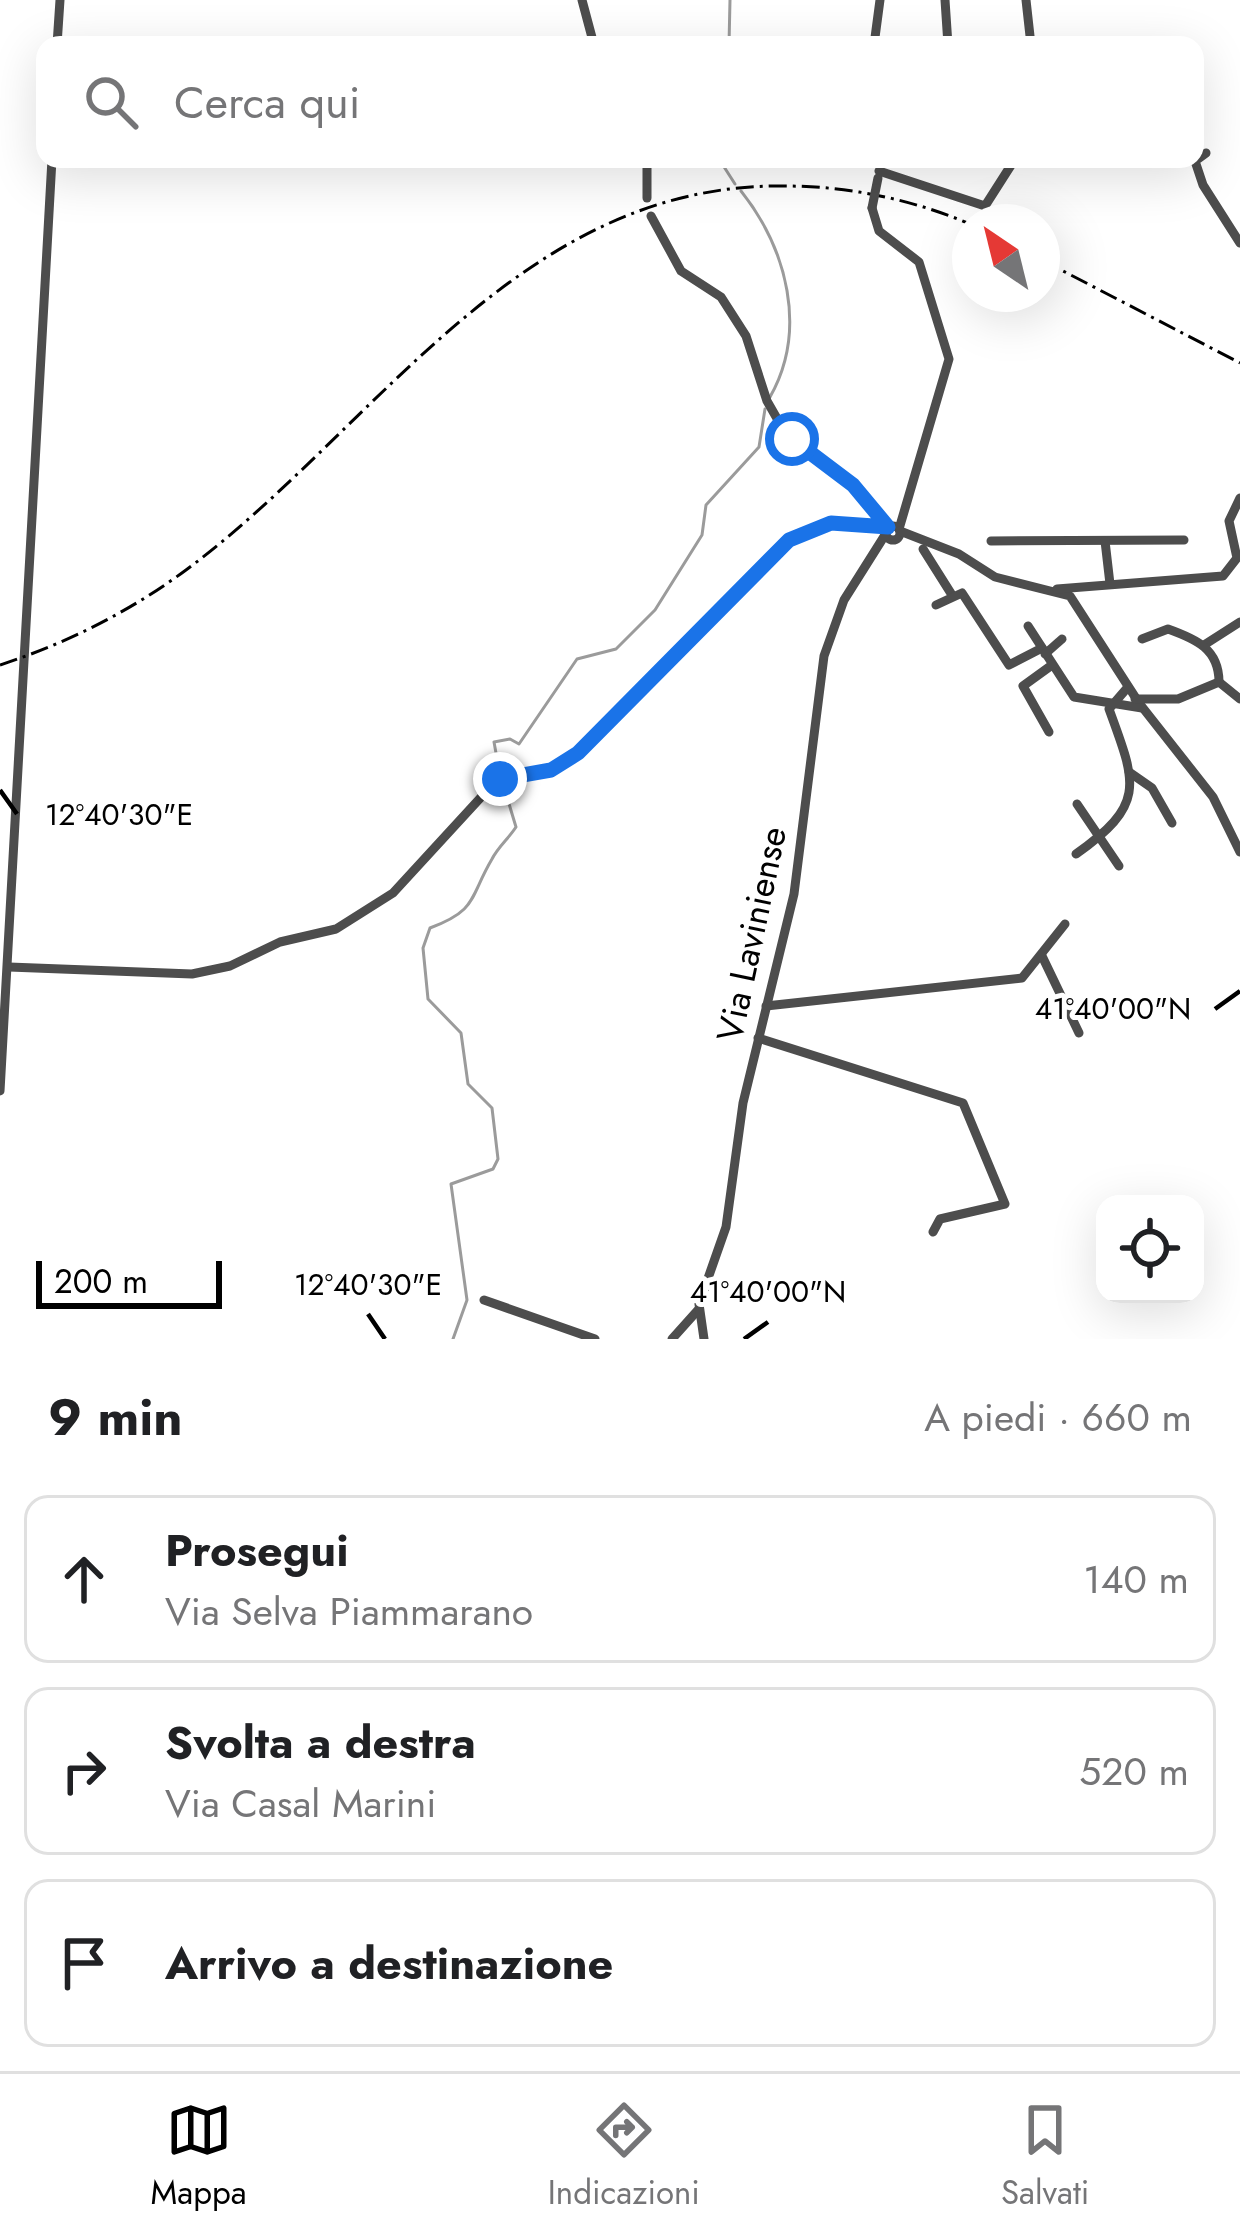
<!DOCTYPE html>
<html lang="it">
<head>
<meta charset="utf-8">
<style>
  :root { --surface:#fff; --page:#f2f2f2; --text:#202124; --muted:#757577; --line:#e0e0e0; --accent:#000 }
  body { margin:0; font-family:Jost,sans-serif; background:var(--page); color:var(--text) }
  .controls { position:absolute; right:36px; bottom:36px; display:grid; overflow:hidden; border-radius:24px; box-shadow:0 12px 48px #0002 }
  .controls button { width:108px; height:108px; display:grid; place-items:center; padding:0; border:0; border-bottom:3px solid var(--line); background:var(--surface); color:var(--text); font:60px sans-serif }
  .compass { position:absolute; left:952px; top:204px; width:108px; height:108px; border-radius:50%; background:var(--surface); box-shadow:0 12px 48px #0002; rotate:325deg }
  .scale { position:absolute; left:36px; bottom:30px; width:186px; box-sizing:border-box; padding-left:12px; border:6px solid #000; border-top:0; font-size:33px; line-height:42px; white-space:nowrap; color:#000; -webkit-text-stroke:9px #fff; paint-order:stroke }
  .stop { position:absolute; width:36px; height:36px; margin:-27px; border:9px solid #1a73e8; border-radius:50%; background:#fff }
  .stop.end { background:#1a73e8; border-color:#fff; box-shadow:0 3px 12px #0008 }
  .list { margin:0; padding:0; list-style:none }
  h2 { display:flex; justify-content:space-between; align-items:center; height:156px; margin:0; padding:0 48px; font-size:51px }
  h2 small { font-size:39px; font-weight:400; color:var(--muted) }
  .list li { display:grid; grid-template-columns:78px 1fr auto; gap:36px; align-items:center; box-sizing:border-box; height:168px; margin:0 24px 24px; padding:0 24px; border:3px solid var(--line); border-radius:24px }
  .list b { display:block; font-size:45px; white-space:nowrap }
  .list p { margin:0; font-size:39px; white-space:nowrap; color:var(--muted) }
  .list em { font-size:39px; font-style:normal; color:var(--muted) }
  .icon { flex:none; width:66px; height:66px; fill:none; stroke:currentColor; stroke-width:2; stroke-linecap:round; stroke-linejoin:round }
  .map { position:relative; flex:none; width:1240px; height:1339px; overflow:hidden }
  .search { position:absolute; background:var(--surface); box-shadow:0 12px 48px #0002; left:36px; right:36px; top:36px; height:132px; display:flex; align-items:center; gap:30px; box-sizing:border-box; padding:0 42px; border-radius:24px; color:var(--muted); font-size:45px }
  .sheet { height:732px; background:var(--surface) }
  nav { display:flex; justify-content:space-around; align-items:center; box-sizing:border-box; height:168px; border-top:3px solid var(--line); background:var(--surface); font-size:33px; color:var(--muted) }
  nav a { display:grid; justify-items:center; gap:6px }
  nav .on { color:var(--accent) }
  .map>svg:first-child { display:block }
</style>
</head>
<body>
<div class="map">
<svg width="1240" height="1339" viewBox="0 0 1240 1339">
  <rect width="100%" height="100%" fill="#fff"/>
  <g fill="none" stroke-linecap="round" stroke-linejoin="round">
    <g stroke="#9b9b9b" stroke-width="3">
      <polyline points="729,45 730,0"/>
      <polyline points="719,159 735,184"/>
      <path d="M741,191C787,249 808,330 770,397"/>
      <polyline points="500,775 494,742 510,739 519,744 577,659 616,649 655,610 702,535 706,505 759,447 765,409"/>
      <path d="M453,1339L467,1300L451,1184L493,1169L498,1159L492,1108L468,1084L461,1033L428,999L423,948L430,928C478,910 469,898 492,859C498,847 509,838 516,827L503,784"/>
    </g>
    <g stroke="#4d4d4d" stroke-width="9">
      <polyline points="582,0 594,45"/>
      <polyline points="945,0 948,45"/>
      <polyline points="1026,0 1031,45"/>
      <polyline points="57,45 60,0"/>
      <polyline points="874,45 880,0"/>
      <polyline points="1206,153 1195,161 1203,185 1240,243"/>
      <polyline points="879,171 985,206 1015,159"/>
      <polyline points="647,198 647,159"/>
      <polyline points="872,208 879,231 919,262 949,359 899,529"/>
      <polyline points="651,216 681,271 721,297 746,336 767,401 783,429 853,486 888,527"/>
      <circle cx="893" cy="533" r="7"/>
      <polyline points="900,531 959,554 995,577 1070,596 1139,703 1213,797 1240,852"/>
      <polyline points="991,541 1184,540"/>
      <polyline points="1105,541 1110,584"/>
      <polyline points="923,549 952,595"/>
      <polyline points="1057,589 1223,576 1237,558 1229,521 1240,498"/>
      <polyline points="936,605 962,593 1009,665 1042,648"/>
      <polyline points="1028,626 1074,697 1142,708"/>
      <polyline points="1204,645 1240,622"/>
      <polyline points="1045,654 1062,639"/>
      <polyline points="1219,682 1240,699"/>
      <path d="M1135,699H1178L1219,682C1219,649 1196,639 1168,629L1142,639"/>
      <polyline points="1049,732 1023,686 1052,665"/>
      <polyline points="1129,772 1152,788 1172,823"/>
      <polyline points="1077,804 1119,866"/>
      <path d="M1076,854C1147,804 1136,783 1109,709L1128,687"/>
      <polyline points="1042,956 1079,1033"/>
      <polyline points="9,967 192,974 230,966 280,942 336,929 393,893 495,782 551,770 578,753 789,540 831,523 886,529"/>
      <polyline points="766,1006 1022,978 1065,924"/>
      <polyline points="758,1038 963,1103 1005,1204 940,1219 933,1232"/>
      <polyline points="0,1091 52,159"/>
      <polyline points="484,1300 595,1339"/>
      <polyline points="672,1339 698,1310"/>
      <polyline points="704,1339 699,1304 726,1227 743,1103 794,894 824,656 844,600 885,535"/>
    </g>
    <g stroke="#000" stroke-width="3" stroke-dasharray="18 6 3 6" stroke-linecap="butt">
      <polyline points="1042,260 1240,363"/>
      <path d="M0,665C67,643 129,612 186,570C376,429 519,183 784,186C848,186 911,199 970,224"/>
    </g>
    <polyline stroke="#4d4d4d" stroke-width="9" points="872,208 878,178"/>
  </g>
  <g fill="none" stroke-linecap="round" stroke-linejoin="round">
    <polyline stroke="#1a73e8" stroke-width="15" points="500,779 551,770 578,753 789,540 831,523 888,527 853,485 792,439"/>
  </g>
  <path fill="none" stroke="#000" stroke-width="4.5" d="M0,790L17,814M1215,1009L1240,991M368,1314L385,1339M744,1339L768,1322"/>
  <g text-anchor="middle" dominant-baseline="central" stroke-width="10" stroke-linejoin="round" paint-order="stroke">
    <g font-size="36" fill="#000" stroke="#fff">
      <text transform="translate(751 934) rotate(-78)">Via Laviniense</text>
    </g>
  </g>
  <g font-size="30" text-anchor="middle" fill="#000" stroke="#fff" stroke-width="10" stroke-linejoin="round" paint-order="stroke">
    <text x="119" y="825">12°40'30"E</text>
    <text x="1113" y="1019">41°40'00"N</text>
    <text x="368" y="1295">12°40'30"E</text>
    <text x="768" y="1302">41°40'00"N</text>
  </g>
</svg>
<div class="controls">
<button><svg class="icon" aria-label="locate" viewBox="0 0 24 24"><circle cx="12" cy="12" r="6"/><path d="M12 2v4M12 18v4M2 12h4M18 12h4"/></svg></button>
</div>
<svg class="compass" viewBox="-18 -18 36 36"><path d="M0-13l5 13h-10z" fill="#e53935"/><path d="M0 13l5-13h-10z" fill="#757577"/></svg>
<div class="scale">200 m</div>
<div class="stop" style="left:792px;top:439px"></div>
<div class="stop end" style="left:500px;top:779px"></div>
<div class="search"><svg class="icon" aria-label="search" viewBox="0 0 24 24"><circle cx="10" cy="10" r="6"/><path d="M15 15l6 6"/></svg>Cerca qui</div>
</div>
<section class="sheet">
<h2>9 min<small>A piedi · 660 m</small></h2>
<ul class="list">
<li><svg class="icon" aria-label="ahead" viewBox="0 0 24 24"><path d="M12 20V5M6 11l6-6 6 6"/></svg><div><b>Prosegui</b><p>Via Selva Piammarano</p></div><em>140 m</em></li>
<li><svg class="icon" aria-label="right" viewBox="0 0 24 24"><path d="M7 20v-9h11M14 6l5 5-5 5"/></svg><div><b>Svolta a destra</b><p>Via Casal Marini</p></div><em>520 m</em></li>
<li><svg class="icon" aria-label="arrive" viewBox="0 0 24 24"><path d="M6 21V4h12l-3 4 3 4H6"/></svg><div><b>Arrivo a destinazione</b></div></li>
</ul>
</section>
<nav>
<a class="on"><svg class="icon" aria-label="map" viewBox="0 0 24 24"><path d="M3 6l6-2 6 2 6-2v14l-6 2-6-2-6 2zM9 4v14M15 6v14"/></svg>Mappa</a>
<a><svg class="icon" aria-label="directions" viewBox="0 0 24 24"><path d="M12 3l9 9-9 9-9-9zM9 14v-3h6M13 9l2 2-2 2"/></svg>Indicazioni</a>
<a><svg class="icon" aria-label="saved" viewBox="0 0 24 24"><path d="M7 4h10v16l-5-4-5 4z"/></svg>Salvati</a>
</nav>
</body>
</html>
